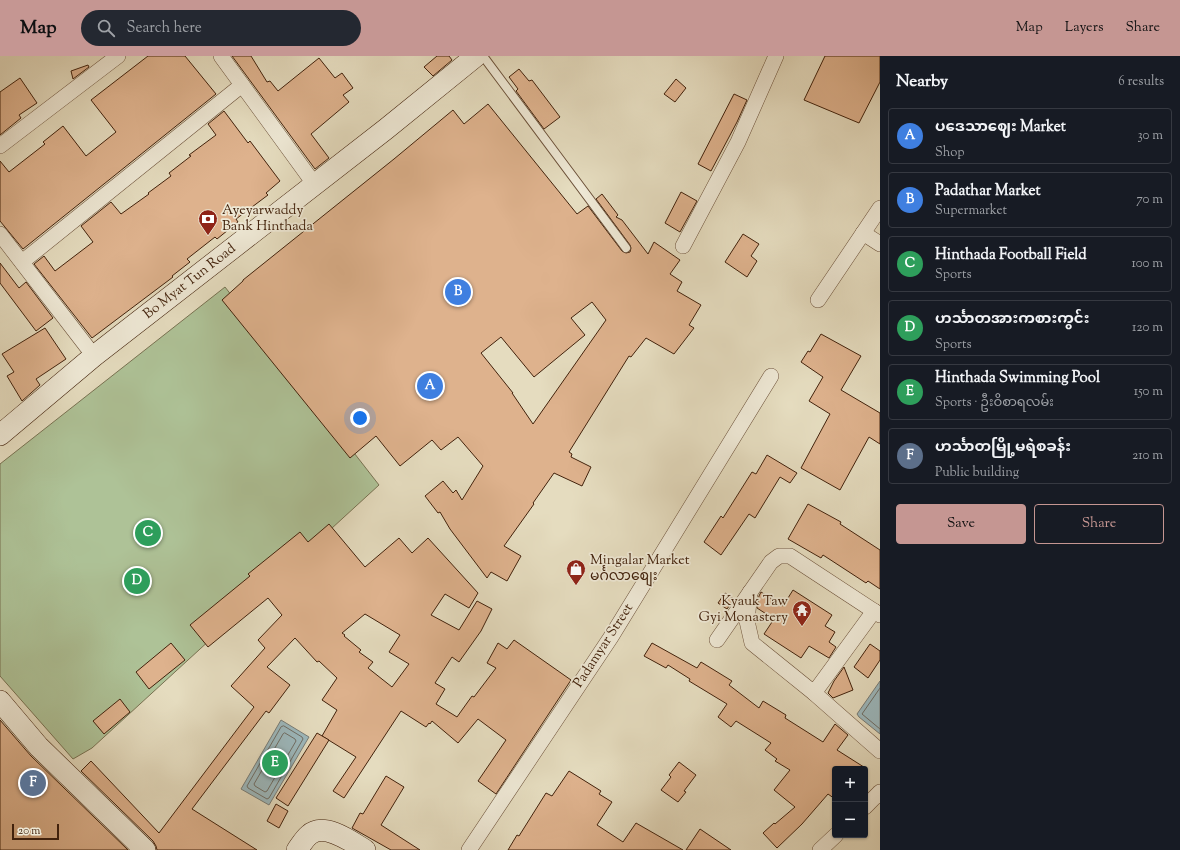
<!DOCTYPE html>
<html lang="en">
<head>
<meta charset="utf-8">
<style>
  :root { --surface:#171b24; --page:#242831; --text:#f1f3f6; --muted:#9ea1a6; --line:#363941; --accent:#c59692 }
  body { margin:0; font-family:"Sorts Mill Goudy","Noto Sans Myanmar",serif; background:var(--page); color:var(--text) }
  .controls { position:absolute; right:12px; bottom:12px; display:grid; overflow:hidden; border-radius:4px; box-shadow:0 1px 3px #0004 }
  .controls button { width:36px; height:36px; display:grid; place-items:center; padding:0; border:0; border-bottom:1px solid var(--line); background:var(--surface); color:var(--text); font:20px sans-serif }
  .scale { position:absolute; left:12px; bottom:10px; width:47px; box-sizing:border-box; padding-left:4px; border:2px solid #42220c; border-top:0; font-size:11px; line-height:14px; white-space:nowrap; color:#42220c; -webkit-text-stroke:3px #eee8d5; paint-order:stroke }
  .you { position:absolute; left:360px; top:362px; width:14px; height:14px; margin:-10px; border:3px solid #fff; border-radius:50%; background:#1a73e8; box-shadow:0 0 0 6px #1a73e833 }
  .badge { display:grid; place-items:center; width:26px; height:26px; border-radius:50%; background:var(--accent); color:#fff; font-size:13px; font-weight:700 }
  .pin { position:absolute; translate:-50% -50%; border:2px solid #fff; box-shadow:0 1px 4px #0006 }
  .list { margin:0; padding:0; list-style:none }
  h2 { display:flex; justify-content:space-between; align-items:center; height:52px; margin:0; padding:0 16px; font-size:17px }
  h2 small { font-size:13px; font-weight:400; color:var(--muted) }
  .list li { display:grid; grid-template-columns:26px 1fr auto; gap:12px; align-items:center; box-sizing:border-box; height:56px; margin:0 8px 8px; padding:0 8px; border:1px solid var(--line); border-radius:4px }
  .list b { display:block; font-size:15px; white-space:nowrap }
  .list p { margin:0; font-size:13px; white-space:nowrap; color:var(--muted) }
  .list em { font-size:13px; font-style:normal; color:var(--muted) }
  .actions { display:flex; gap:8px; padding:12px 16px }
  .actions a { flex:1; padding:9px 0; border:1px solid var(--accent); border-radius:4px; text-align:center; font-size:14px; color:var(--accent) }
  .actions .main { background:var(--accent); color:#111 }
  .icon { flex:none; width:22px; height:22px; fill:none; stroke:currentColor; stroke-width:2; stroke-linecap:round; stroke-linejoin:round }
  .map { position:relative; flex:none; width:880px; height:794px; overflow:hidden }
  header { display:flex; align-items:center; gap:24px; box-sizing:border-box; height:56px; padding:0 20px; background:var(--accent); color:#111 }
  header strong { font-size:19px }
  nav { display:flex; gap:22px; margin-inline-start:auto; font-size:14px }
  .search { width:280px; height:36px; background:var(--page); display:flex; align-items:center; gap:10px; box-sizing:border-box; padding:0 14px; border-radius:22px; color:var(--muted); font-size:15px }
  main { display:flex }
  aside { flex:1; background:var(--surface) }
  .map>svg:first-child { display:block }
</style>
</head>
<body>
<header>
<strong>Map</strong>
<div class="search"><svg class="icon" aria-label="search" viewBox="0 0 24 24"><circle cx="10" cy="10" r="6"/><path d="M15 15l6 6"/></svg>Search here</div>
<nav><a>Map</a><a>Layers</a><a>Share</a></nav>
</header>
<main>
<div class="map">
<svg width="880" height="794" viewBox="0 0 880 794">
  <rect width="100%" height="100%" fill="#e5dcbf"/>
  <filter id="stains"><feTurbulence type="fractalNoise" baseFrequency=".005" numOctaves="4"/><feColorMatrix values="0 0 0 0 .2 0 0 0 0 .09 0 0 0 0 .02 0 0 0 .5 -.17"/></filter>
  <radialGradient id="worn" r=".72"><stop offset=".6" stop-color="#630" stop-opacity="0"/><stop offset="1" stop-color="#630" stop-opacity=".3"/></radialGradient>
  <polygon fill="#aec297" stroke="#787252" points="225,231 379,429 92,692 73,703 0,620 0,408"/>
  <g fill="#9cb8bd" stroke="#787c76">
    <polygon points="880,625 880,678 859,661 857,658"/>
    <polygon points="281,664 309,681 269,749 241,733"/>
  </g>
  <g fill="none" stroke-linecap="round" stroke-linejoin="round">
    <g stroke="#6f6d64" stroke-width="1">
      <polyline points="880,632 862,658 880,673"/>
      <polygon points="284,670 302,681 303,683 269,742 267,743 248,732 247,730 281,671"/>
      <polygon points="285,677 295,683 296,685 267,735 265,736 255,730 254,728 283,678"/>
    </g>
  </g>
  <g fill="#deb28d" stroke="#42220c" fill-rule="evenodd">
    <polygon points="148,0 185,0 216,38 23,193 0,165 0,105 9,116 45,88 43,86 63,70 86,100 116,76 91,44"/>
    <polygon points="232,0 251,0 267,26 270,25 278,35 319,2 335,22 342,17 353,32 343,39 349,46 311,78 329,102 315,113"/>
    <polygon points="437,0 449,0 452,4 433,20 424,11"/>
    <polygon points="825,0 880,0 880,26 859,67 804,44"/>
    <polygon points="88,9 89,11 73,23 71,15"/>
    <polygon points="519,13 529,25 532,24 560,61 544,73 516,35 518,33 509,21"/>
    <polygon points="20,22 37,47 19,59 21,62 0,79 0,36"/>
    <polygon points="676,23 686,32 675,46 664,38"/>
    <polygon points="734,38 747,44 737,66 711,115 698,108"/>
    <path d="M488,48L577,158L588,150L622,195L626,197L630,196L631,192L630,189L596,143L602,138L618,159L616,161L622,164L648,198L654,186L680,204L670,218L682,226L677,235L701,249L689,269L694,272L674,298L646,282L631,301L629,300L569,396L572,398L571,401L591,411L582,430L554,417L533,447L534,448L504,490L521,500L507,525L491,516L487,522L450,473L440,456L438,457L425,440L443,425L453,437L456,434L462,444L483,410L458,381L441,394L432,384L400,410L376,380L350,402L222,244L243,225V224L394,103L453,54L464,68ZM592,246L606,264L533,368L512,337H513L481,297L501,281L534,321L585,279L571,262Z"/>
    <polygon points="224,55 248,87 250,85 280,125 266,137 268,139 236,163 238,166 217,183 215,181 187,203 190,206 172,220 173,221 92,282 34,208 44,200 55,215 93,186 81,170 111,146 121,158 149,138 148,137 171,120 169,117 191,100 189,99 216,79 208,68"/>
    <polygon points="681,136 697,145 680,176 665,167"/>
    <polygon points="743,178 759,188 751,200 757,205 747,221 725,206"/>
    <polygon points="0,207 19,232 26,226 53,262 36,275 0,227"/>
    <polygon points="45,272 66,303 36,323 40,329 22,345 7,320 14,316 2,298"/>
    <polygon points="821,278 861,300 841,334 880,357 880,388 869,381 840,434 801,412 830,358 809,345 823,321 801,306 808,295 810,296"/>
    <polygon points="767,399 797,417 790,427 780,421 755,462 749,458 721,499 704,486 721,460 723,462 752,416 756,418"/>
    <polygon points="808,448 841,466 840,468 880,494 880,533 868,525 866,527 823,499 821,502 788,483"/>
    <path d="M329,468L365,511L399,482L412,497L428,482L478,537L469,552L445,538L431,559L459,574L477,545L492,553L481,575L459,606L452,601L435,627L445,633L436,648L457,661L472,640L474,641L496,612L487,607L498,587L507,593L514,584L571,624L496,738L478,725L506,684L478,663L458,687L432,665L430,668L429,667L426,671L401,655L344,742L333,735L356,701L322,680L337,654L322,644L337,622L319,605L317,606L295,582L267,611L290,629L269,657L266,655L192,753L257,794H157L156,790L153,785L81,715L91,705L159,777L254,651L231,630L265,592L258,584L282,559L268,542L208,591L190,569L250,520L248,518L300,476L308,486ZM365,558L400,579L389,596L409,608L392,631L368,612L373,606L359,596L361,594L344,580L345,579L342,577Z"/>
    <polygon points="793,534 832,559 825,570 835,576 829,586 836,591 829,602 809,590 801,602 764,578 774,563 757,552 759,540 761,536 783,550"/>
    <polygon points="725,537 734,543 727,553 718,547"/>
    <polygon points="171,587 185,604 149,633 136,616"/>
    <polygon points="652,587 697,612 701,606 732,625 729,629 759,652 763,645 786,659 785,662 823,686 835,668 848,679 837,694 867,713 835,713 835,743 828,738 802,768 777,792 763,777 774,767 775,768 795,751 774,734 790,714 775,705 777,703 765,694 771,687 736,665 731,671 718,661 727,648 689,625 690,623 668,609 666,612 644,600"/>
    <polygon points="870,588 880,595 880,604 868,622 854,611"/>
    <polygon points="844,611 853,634 833,642 828,637 834,625"/>
    <polygon points="120,643 130,656 104,678 93,665"/>
    <polygon points="0,664 31,700 128,794 0,794"/>
    <polygon points="317,677 329,684 288,750 276,742"/>
    <polygon points="679,706 696,719 684,735 686,736 678,746 661,734 671,721 669,719"/>
    <polygon points="569,715 601,735 599,738 612,746 597,769 623,786 636,767 683,794 508,794 517,779 519,780 546,737 552,740"/>
    <polygon points="386,720 404,731 381,769 420,794 391,794 352,772 360,757 363,758"/>
    <polygon points="276,748 288,755 279,772 267,765"/>
    <polygon points="700,773 731,794 686,794"/>
  </g>
  <g fill="none" stroke-linecap="round" stroke-linejoin="round">
    <g stroke="#6b5039" stroke-width="10">
      <polyline id="lane" points="483,0 626,192"/>
    </g>
    <g stroke="#6b5039" stroke-width="16">
      <g id="street">
        <polyline points="221,0 315,129"/>
        <polyline points="0,90 118,0"/>
        <polyline points="863,177 880,188"/>
        <polyline points="0,178 94,300"/>
        <polyline points="683,190 738,86 776,0"/>
        <polyline points="22,206 242,29"/>
        <polyline points="818,244 880,152"/>
        <polyline points="750,536 747,565 752,587 814,637 874,555"/>
        <polyline points="717,584 771,506 779,500 790,500 880,559"/>
        <polyline points="814,637 880,695"/>
        <polyline points="865,751 880,736"/>
        <polyline points="469,794 611,581 771,320"/>
        <polyline points="820,794 836,779"/>
      </g>
    </g>
    <g stroke="#42220c" stroke-width="22">
      <g id="secondary">
        <polyline points="0,379 94,300 386,73 476,0"/>
        <polyline points="0,645 39,691 145,794"/>
        <path d="M297,794C301,789 304,783 309,779C324,765 352,786 365,794"/>
      </g>
    </g>
    <use href="#lane" stroke="#eee8d5" stroke-width="8"/>
    <use href="#street" stroke="#eee8d5" stroke-width="15"/>
    <use href="#secondary" stroke="#eee8d5" stroke-width="21"/>
  </g>
  <defs>
    <g id="bank-pin" transform="scale(1)"><path d="M0 17L-7.5 6A9.5 9.5 0 1 1 7.5 6Z" fill="#8f2418" stroke="#eee8d5"/><path d="M-6-4H6V4H-6ZM0-2.3a2.3 2.3 0 1 0 0 4.6a2.3 2.3 0 1 0 0-4.6Z" fill="#fff"/></g>
    <g id="shop-pin" transform="scale(1)"><path d="M0 17L-7.5 6A9.5 9.5 0 1 1 7.5 6Z" fill="#8f2418" stroke="#eee8d5"/><path d="M-5-2.5h2.3a2.7 3.5 0 0 1 5.4 0H5L5.5 6h-11ZM-1.5-2.5h3a1.5 2.3 0 0 0-3 0Z" fill="#fff"/></g>
    <g id="temple-pin" transform="scale(1)"><path d="M0 17L-7.5 6A9.5 9.5 0 1 1 7.5 6Z" fill="#8f2418" stroke="#eee8d5"/><path d="M0-6L5-2H3V0L6.5 2.5H4V6H1.5V3h-3V6H-4V2.5H-6.5L-3 0V-2H-5Z" fill="#fff"/></g>
  </defs>
  <g fill-rule="evenodd">
    <use href="#bank-pin" x="208" y="163"/>
    <use href="#shop-pin" x="576" y="513"/>
    <use href="#temple-pin" x="802" y="554"/>
  </g>
  <g text-anchor="middle" dominant-baseline="central" stroke-width="3.5" stroke-linejoin="round" paint-order="stroke">
    <g font-size="14" fill="#42220c" stroke="#eee8d5" text-anchor="start">
      <text x="222" y="155">Ayeyarwaddy<tspan x="222" dy="16">Bank Hinthada</tspan></text>
      <text x="590" y="505">Mingalar Market<tspan x="590" dy="16">မင်္ဂလာစျေး</tspan></text>
      <text x="788" y="546" text-anchor="end">Kyauk Taw<tspan x="788" dy="16">Gyi Monastery</tspan></text>
    </g>
    <g font-size="14" fill="#42220c" stroke="#eee8d5">
      <text transform="translate(190 226) rotate(-38)">Bo Myat Tun Road</text>
      <text transform="translate(604 590) rotate(-57)">Padamyar Street</text>
    </g>
  </g>
  <rect width="100%" height="100%" filter="url(#stains)"/>
  <rect width="100%" height="100%" fill="url(#worn)"/>
</svg>
<div class="controls">
<button>+</button>
<button>−</button>
</div>
<div class="scale">20 m</div>
<div class="you"></div>
<div class="pin badge" style="left:430px;top:330px;background:#3f7fe0">A</div>
<div class="pin badge" style="left:458px;top:236px;background:#3f7fe0">B</div>
<div class="pin badge" style="left:148px;top:477px;background:#2e9e5b">C</div>
<div class="pin badge" style="left:137px;top:525px;background:#2e9e5b">D</div>
<div class="pin badge" style="left:275px;top:707px;background:#2e9e5b">E</div>
<div class="pin badge" style="left:33px;top:727px;background:#5c6f8a">F</div>
</div>
<aside>
<h2>Nearby<small>6 results</small></h2>
<ul class="list">
<li><span class="badge" style="background:#3f7fe0">A</span><div><b>ပဒေသာဈေး Market</b><p>Shop</p></div><em>30 m</em></li>
<li><span class="badge" style="background:#3f7fe0">B</span><div><b>Padathar Market</b><p>Supermarket</p></div><em>70 m</em></li>
<li><span class="badge" style="background:#2e9e5b">C</span><div><b>Hinthada Football Field</b><p>Sports</p></div><em>100 m</em></li>
<li><span class="badge" style="background:#2e9e5b">D</span><div><b>ဟင်္သာတအားကစားကွင်း</b><p>Sports</p></div><em>120 m</em></li>
<li><span class="badge" style="background:#2e9e5b">E</span><div><b>Hinthada Swimming Pool</b><p>Sports · ဦးဝိစာရလမ်း</p></div><em>150 m</em></li>
<li><span class="badge" style="background:#5c6f8a">F</span><div><b>ဟင်္သာတမြို့မရဲစခန်း</b><p>Public building</p></div><em>210 m</em></li>
</ul>
<div class="actions"><a class="main">Save</a><a>Share</a></div>
</aside>
</main>
</body>
</html>
